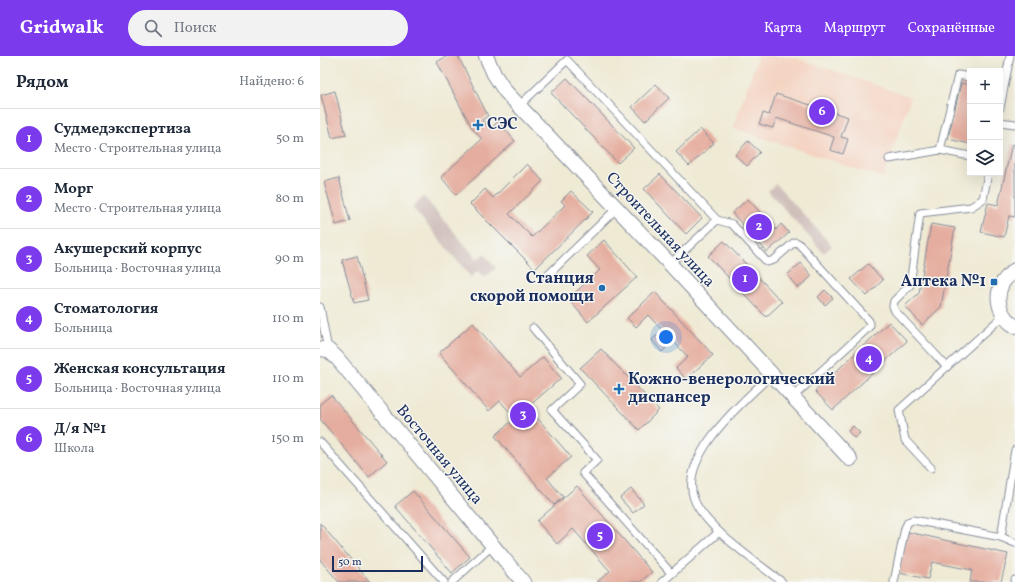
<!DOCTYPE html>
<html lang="ru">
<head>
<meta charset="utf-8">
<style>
  :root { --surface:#fff; --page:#f2f2f3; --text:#1f2937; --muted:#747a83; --line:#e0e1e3; --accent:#7c3aed }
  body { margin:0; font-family:Vollkorn,serif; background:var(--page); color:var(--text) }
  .controls { position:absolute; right:12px; top:12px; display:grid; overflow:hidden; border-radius:0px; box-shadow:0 4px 16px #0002 }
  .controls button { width:36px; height:36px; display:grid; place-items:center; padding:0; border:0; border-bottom:1px solid var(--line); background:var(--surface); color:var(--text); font:20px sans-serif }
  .scale { position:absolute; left:12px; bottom:10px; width:91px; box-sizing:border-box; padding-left:4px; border:2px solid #1b2f5e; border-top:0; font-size:11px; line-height:14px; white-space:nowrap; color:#1b2f5e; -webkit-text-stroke:3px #f6f6f2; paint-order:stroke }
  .you { position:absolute; left:346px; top:281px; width:14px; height:14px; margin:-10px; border:3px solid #fff; border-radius:50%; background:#1a73e8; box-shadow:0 0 0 6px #1a73e833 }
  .badge { display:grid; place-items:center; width:26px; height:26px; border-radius:50%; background:var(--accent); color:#fff; font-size:13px; font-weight:700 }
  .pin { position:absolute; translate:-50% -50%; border:2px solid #fff; box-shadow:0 1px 4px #0006 }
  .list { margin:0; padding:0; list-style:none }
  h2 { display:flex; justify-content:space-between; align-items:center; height:52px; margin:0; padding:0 16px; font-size:17px }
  h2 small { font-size:13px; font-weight:400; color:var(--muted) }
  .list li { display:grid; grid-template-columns:26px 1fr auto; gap:12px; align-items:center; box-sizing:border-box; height:60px; padding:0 16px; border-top:1px solid var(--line) }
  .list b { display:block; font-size:15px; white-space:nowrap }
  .list p { margin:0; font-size:13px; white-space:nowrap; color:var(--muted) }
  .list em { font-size:13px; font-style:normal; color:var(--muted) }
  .icon { flex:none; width:22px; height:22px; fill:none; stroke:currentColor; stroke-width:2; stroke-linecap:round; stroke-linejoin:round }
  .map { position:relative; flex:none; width:695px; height:526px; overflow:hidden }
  header { display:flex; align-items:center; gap:24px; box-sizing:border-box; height:56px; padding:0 20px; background:var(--accent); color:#fff }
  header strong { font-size:19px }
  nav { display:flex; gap:22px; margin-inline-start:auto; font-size:14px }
  .search { width:280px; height:36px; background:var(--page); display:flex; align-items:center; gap:10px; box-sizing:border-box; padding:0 14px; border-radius:22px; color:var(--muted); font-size:15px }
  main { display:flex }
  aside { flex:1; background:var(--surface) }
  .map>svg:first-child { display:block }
</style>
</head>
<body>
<header>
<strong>Gridwalk</strong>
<div class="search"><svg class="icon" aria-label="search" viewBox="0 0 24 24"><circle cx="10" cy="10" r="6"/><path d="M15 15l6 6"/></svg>Поиск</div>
<nav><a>Карта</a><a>Маршрут</a><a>Сохранённые</a></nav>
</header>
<main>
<aside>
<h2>Рядом<small>Найдено: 6</small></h2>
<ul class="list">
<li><span class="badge">1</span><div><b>Судмедэкспертиза</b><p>Место · Строительная улица</p></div><em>50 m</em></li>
<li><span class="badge">2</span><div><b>Морг</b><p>Место · Строительная улица</p></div><em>80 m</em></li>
<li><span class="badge">3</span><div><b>Акушерский корпус</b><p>Больница · Восточная улица</p></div><em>90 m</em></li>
<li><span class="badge">4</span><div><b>Стоматология</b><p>Больница</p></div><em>110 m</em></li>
<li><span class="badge">5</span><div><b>Женская консультация</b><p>Больница · Восточная улица</p></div><em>110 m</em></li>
<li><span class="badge">6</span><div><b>Д/я №1</b><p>Школа</p></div><em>150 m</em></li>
</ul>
</aside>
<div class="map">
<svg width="695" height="526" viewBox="0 0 695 526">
  <rect width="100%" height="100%" fill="#f6f6f2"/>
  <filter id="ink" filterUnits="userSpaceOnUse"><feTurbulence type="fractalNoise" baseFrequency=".025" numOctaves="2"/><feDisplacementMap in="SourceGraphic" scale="8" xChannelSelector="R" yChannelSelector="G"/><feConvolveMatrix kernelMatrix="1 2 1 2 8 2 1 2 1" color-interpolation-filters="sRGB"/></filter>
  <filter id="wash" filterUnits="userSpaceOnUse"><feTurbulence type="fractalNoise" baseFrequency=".012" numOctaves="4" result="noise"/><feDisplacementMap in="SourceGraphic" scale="16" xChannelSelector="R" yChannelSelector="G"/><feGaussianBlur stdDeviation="0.9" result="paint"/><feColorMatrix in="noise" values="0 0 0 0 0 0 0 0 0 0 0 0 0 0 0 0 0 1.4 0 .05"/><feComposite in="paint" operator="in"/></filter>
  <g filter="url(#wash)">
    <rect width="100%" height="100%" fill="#efead4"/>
    <polygon fill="#f4d3c1" points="438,0 470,0 591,41 563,122 413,72"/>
    <g fill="#d0c0bc">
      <polygon points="456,128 512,190 504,197 448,135"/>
      <polygon points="104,141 157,203 164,198 176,212 164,222 158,215 151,221 92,151"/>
    </g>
    <g id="blocks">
      <g fill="#e5ad9f">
        <polygon points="127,0 138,0 168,60 162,64 171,73 178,65 195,85 136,139 121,121 162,83 152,72 117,6"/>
        <polygon points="247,22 314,92 298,107 231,37"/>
        <polygon points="641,27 650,29 650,88 628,83"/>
        <polygon points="336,28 349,42 325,65 312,51"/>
        <polygon points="15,35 26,79 12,82 1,39"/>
        <polygon points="456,38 528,61 521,81 528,83 523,98 510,94 514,81 456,62 453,72 439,68 443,57 449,59"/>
        <polygon points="380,73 394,87 369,110 356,96"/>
        <polygon points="428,85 440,96 427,110 415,99"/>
        <polygon points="692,88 695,89 695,161 689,160 684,181 661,176 668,147 678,149"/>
        <polygon points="207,108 223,125 189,158 212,181 245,149 241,145 251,135 273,156 215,213 150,148 165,133 173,142"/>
        <polygon points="340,118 382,162 366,178 324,133"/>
        <polygon points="19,122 30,165 16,169 4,126"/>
        <polygon points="428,143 456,174 461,168 469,177 447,196 412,157"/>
        <polygon points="611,168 635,172 621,251 602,269 585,250 599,237"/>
        <polygon points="284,184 317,221 268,266 248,243 280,214 267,200"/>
        <polygon points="404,185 462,246 446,261 388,200"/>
        <polygon points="37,200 48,244 34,247 22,204"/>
        <polygon points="481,207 492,220 478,232 467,219"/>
        <polygon points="548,208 563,224 547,240 531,223"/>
        <polygon points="505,234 513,242 505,249 498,241"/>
        <polygon points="335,236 393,299 366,323 356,312 368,301 353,285 342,296 332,284 342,274 328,259 316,271 307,262"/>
        <polygon points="569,266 587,285 513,354 495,335"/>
        <polygon points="153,267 200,321 223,301 241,322 208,351 251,401 227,422 243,441 234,449 175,380 195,362 180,345 169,355 119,297"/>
        <polygon points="281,293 339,354 319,374 260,312"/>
        <polygon points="11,339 67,405 49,421 0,363 0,348"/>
        <polygon points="533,370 540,377 534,382 528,375"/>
        <polygon points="257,430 332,516 320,526 277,526 290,515 253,473 237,488 217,465"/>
        <polygon points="311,433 324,448 313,457 300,442"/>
        <polygon points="93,435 150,501 132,517 75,450"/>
        <polygon points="0,467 50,526 19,526 0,504"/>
        <polygon points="588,476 688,498 681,526 650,526 652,514 612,506 608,523 579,517"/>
      </g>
    </g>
  </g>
  <g filter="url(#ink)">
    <use href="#blocks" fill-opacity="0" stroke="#858c99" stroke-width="1"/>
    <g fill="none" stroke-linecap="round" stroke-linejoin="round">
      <g stroke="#858c99" stroke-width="9">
        <g id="lane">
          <polyline points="650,21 638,19 620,94 650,100"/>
          <polyline points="199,50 247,4 397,164"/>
          <polyline points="680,52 690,0"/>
          <polyline points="680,66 695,68"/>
          <polyline points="569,103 620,94"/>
          <polyline points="350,208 397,164 412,168 447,206 454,204 472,188 475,186 478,187 549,265 550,269 548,272 473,341"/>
          <polyline points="226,221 296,153"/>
          <polyline points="0,251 8,294"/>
          <polyline points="213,272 260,328 232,354 277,404 263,417 351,517"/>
          <polyline points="627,311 575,255 573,250 574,245 590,229 600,157 651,151 663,143 668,117"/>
          <path d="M452,318C424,345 358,400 374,443C384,471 438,507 462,526"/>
          <polyline points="0,386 124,526"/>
          <polyline points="695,394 681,481 695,487"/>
          <polyline points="611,412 585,384 579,354 683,260"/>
          <polyline points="132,526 172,490"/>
          <polyline points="342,526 399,476"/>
          <polyline points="574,526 585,472 588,466 593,464 681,481"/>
          <polyline points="695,526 695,524"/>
        </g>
      </g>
      <g stroke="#858c99" stroke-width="16">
        <g id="street">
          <polyline points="166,0 174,18 185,35 350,208 530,403"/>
          <path d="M695,214C690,218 685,222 682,228C674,243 681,262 695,270"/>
          <polyline points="0,293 8,294 17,302 203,526"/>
        </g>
      </g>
      <use href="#lane" stroke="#fff" stroke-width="7"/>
      <use href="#street" stroke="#fff" stroke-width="14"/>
    </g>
  </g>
  <g fill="#1f6fb2" stroke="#f6f6f2" stroke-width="1.5">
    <path d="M156 63h4v4h4v4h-4v4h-4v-4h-4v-4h4z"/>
    <rect x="670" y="222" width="8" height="8" rx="2"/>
    <circle cx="282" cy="232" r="4"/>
    <path d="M297 327h4v4h4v4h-4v4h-4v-4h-4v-4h4z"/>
  </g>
  <g text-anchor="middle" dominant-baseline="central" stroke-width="3" stroke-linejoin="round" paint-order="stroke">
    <g font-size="16" font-weight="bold" fill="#1b2f5e" stroke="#f6f6f2" text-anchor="start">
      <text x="167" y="69">СЭС</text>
      <text x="274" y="223" text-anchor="end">Станция<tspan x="274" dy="18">скорой помощи</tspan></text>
      <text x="666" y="226" text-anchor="end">Аптека №1</text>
      <text x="308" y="324">Кожно-венерологический<tspan x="308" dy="18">диспансер</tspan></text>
    </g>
    <g font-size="16" fill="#1b2f5e" stroke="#f6f6f2">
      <text transform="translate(340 174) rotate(47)">Строительная улица</text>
      <text transform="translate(119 399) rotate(50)">Восточная улица</text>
    </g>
  </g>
</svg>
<div class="controls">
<button>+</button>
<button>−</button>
<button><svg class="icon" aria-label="layers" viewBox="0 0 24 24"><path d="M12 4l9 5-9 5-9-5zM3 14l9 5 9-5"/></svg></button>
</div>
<div class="scale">50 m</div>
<div class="you"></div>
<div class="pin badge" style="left:425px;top:223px">1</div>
<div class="pin badge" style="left:439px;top:171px">2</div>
<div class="pin badge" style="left:203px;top:359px">3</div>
<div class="pin badge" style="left:549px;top:303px">4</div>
<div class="pin badge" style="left:280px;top:480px">5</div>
<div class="pin badge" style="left:502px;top:56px">6</div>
</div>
</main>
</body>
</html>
